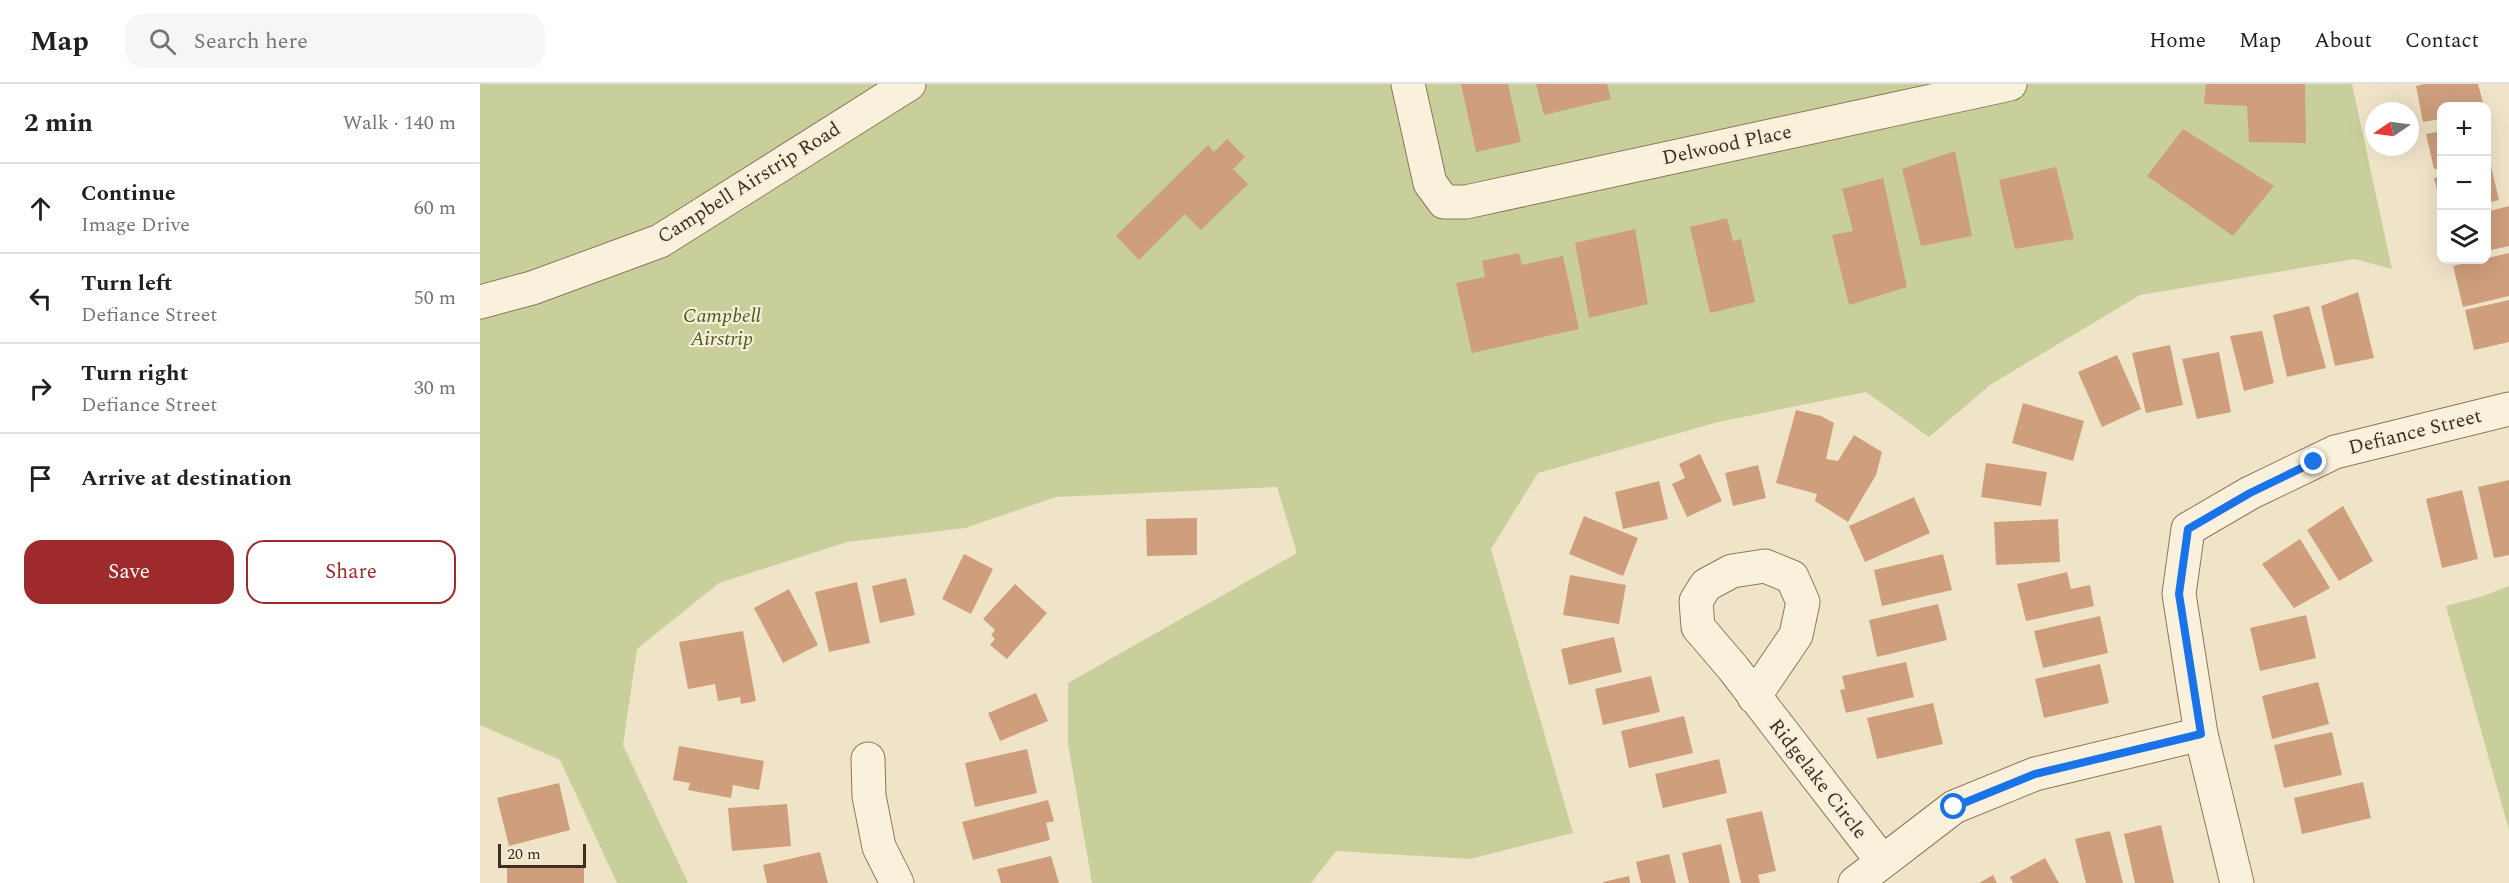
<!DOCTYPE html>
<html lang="en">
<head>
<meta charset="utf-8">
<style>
  :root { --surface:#fff; --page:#f6f6f6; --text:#202124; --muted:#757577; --line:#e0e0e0; --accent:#9e2a2b }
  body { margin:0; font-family:Spectral,serif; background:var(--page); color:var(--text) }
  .controls { position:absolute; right:18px; top:18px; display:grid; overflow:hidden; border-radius:12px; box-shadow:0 6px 24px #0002 }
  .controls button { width:54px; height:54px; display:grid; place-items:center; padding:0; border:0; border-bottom:2px solid var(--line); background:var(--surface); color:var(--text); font:30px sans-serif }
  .compass { position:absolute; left:1885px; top:18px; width:54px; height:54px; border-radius:50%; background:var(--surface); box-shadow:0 6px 24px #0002; rotate:257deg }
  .scale { position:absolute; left:18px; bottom:15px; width:88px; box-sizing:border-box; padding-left:6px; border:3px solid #3d2e20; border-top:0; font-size:16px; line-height:21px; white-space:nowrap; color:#3d2e20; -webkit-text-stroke:4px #f7eed8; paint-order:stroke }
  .stop { position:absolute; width:18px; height:18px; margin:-14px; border:4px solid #1a73e8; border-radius:50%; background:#fff }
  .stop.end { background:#1a73e8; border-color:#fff; box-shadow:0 2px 6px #0008 }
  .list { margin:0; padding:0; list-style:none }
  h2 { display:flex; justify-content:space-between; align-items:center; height:78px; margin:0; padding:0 24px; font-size:26px }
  h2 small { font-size:20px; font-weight:400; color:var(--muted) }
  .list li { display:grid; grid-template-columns:39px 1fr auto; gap:18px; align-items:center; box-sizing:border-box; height:90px; padding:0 24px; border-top:2px solid var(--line) }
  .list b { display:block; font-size:22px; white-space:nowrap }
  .list p { margin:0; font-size:20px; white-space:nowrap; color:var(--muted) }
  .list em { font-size:20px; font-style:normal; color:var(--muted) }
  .actions { display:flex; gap:12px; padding:18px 24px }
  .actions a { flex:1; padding:14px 0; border:2px solid var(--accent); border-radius:18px; text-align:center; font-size:21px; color:var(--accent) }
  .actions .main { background:var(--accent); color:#fff }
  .icon { flex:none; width:33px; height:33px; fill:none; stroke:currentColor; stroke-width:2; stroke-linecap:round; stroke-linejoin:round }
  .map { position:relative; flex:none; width:2029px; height:799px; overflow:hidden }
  header { display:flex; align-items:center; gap:36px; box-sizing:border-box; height:84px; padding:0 30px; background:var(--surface); border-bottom:2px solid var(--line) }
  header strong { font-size:28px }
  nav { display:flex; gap:33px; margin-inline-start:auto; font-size:21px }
  .search { width:420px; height:54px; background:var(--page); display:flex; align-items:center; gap:15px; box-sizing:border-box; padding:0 21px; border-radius:18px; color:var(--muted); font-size:22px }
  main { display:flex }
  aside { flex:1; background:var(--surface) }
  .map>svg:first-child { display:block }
</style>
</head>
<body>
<header>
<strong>Map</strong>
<div class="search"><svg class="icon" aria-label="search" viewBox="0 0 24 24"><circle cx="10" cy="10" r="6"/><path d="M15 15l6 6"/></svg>Search here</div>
<nav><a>Home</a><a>Map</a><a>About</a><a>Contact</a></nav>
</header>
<main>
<aside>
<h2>2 min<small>Walk · 140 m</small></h2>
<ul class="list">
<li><svg class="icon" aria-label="ahead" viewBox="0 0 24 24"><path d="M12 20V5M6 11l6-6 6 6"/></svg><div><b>Continue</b><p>Image Drive</p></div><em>60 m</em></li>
<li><svg class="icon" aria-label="left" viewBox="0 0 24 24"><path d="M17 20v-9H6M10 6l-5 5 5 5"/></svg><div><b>Turn left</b><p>Defiance Street</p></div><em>50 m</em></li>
<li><svg class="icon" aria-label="right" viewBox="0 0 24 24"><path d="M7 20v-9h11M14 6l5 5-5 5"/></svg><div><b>Turn right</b><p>Defiance Street</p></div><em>30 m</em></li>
<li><svg class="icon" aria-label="arrive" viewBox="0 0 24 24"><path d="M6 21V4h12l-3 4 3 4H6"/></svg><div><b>Arrive at destination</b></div></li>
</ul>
<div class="actions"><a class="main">Save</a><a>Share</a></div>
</aside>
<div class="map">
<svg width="2029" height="799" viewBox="0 0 2029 799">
  <rect width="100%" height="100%" fill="#f0e4c8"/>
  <g fill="#c9cf9b">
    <polygon points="0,0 1872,0 1912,185 1875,175 1660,211 1510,301 1449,353 1386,308 1238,338 1058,389 1011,465 1093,749 990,775 856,767 831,799 612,799 588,660 588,599 817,469 797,403 576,413 485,444 367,458 239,499 157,565 143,661 208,799 137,799 80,676 0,641"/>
    <polygon points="2029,502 2029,746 1966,522 2003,512"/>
  </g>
  <g fill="#cf9f7d">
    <polygon points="981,0 1028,0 1041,58 996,68"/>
    <polygon points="1056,0 1127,0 1131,15 1064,31"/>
    <polygon points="1726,0 1825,0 1826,59 1769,58 1767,22 1724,20"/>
    <polygon points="1944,0 1998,0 2004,22 1962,22 1962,35 1943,38 1936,2"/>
    <polygon points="1703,45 1794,102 1753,152 1667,92"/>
    <polygon points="1962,47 1962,84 1954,85 1946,50"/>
    <polygon points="747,55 765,73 753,85 768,100 721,146 705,130 659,176 636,152 728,61 734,68"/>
    <polygon points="1475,67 1492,152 1441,162 1422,85"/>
    <polygon points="2011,82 2019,116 2006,119 2006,83"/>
    <polygon points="1576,83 1594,155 1535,165 1519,96"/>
    <polygon points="1962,92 1962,121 1961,121 1954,94"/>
    <polygon points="1403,94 1427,203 1369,221 1352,151 1373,147 1362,105"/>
    <polygon points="2029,122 2029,162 2006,167 2006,128"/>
    <polygon points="1247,134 1253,157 1261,155 1275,218 1230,229 1210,143"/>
    <polygon points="1155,145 1168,220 1109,234 1095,159"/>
    <polygon points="1039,169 1042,181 1083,172 1099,245 992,269 976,199 1005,193 1002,177"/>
    <polygon points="2029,169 2029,212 1983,223 1973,182"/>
    <polygon points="1878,208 1894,274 1855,282 1841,222"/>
    <polygon points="2029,216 2029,258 1994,266 1985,226"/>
    <polygon points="1829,222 1846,284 1807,293 1793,231"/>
    <polygon points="1782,247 1794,299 1764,307 1750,252"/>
    <polygon points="1690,261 1703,321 1666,329 1652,269"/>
    <polygon points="1739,268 1751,328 1717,335 1702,275"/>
    <polygon points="1637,271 1661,325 1622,343 1598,288"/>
    <polygon points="1543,319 1604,337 1593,377 1532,359"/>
    <polygon points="1316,326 1341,332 1354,339 1346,375 1358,377 1374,351 1402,368 1396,391 1368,438 1335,417 1337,410 1296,399"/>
    <polygon points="1220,370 1242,417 1207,433 1192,400 1205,394 1199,380"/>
    <polygon points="1506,379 1567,388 1561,422 1501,413"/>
    <polygon points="1278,381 1286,414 1253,422 1245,389"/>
    <polygon points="2029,396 2029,471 2014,474 1998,403"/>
    <polygon points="1179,397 1188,435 1143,445 1135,408"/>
    <polygon points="1982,406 1998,475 1962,484 1946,415"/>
    <polygon points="1434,413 1450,449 1385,478 1369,442"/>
    <polygon points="1863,422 1893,477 1859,497 1827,446"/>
    <polygon points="1104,432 1158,454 1143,492 1089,470"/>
    <polygon points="717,434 717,471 667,472 666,435"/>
    <polygon points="1578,435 1580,478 1516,481 1514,438"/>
    <polygon points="1820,455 1850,504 1814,524 1782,480"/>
    <polygon points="484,470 513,485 491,530 462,515"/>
    <polygon points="1463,470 1472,506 1402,522 1394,486"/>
    <polygon points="1587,488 1591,505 1610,501 1614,522 1546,537 1537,500"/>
    <polygon points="1090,491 1146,501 1139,540 1083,531"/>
    <polygon points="426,494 435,531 400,539 392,502"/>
    <polygon points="377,498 390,559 349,568 335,508"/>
    <polygon points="535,500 567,529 527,575 510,561 515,555 511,551 515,546 503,535"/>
    <polygon points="309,505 338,561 303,579 274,524"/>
    <polygon points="1458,520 1467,556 1397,573 1389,536"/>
    <polygon points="1826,531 1836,574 1780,587 1770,544"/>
    <polygon points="1620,532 1628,569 1563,584 1554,547"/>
    <polygon points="263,547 276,617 261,620 260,613 238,617 235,600 208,605 199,558"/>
    <polygon points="1134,553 1142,588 1089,601 1081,565"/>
    <polygon points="1426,578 1434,613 1366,629 1360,606 1365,605 1362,592"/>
    <polygon points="1620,580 1629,619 1564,634 1555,595"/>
    <polygon points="1171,592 1180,628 1123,641 1115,605"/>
    <polygon points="1838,598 1849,640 1792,655 1782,612"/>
    <polygon points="556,609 568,637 520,657 508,629"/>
    <polygon points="1453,619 1463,660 1397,675 1387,634"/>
    <polygon points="1204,632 1213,669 1149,684 1141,647"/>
    <polygon points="1852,648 1862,691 1804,704 1794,661"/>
    <polygon points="199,662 284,677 279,706 253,701 251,714 208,706 210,699 193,696"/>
    <polygon points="547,665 557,709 495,723 485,679"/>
    <polygon points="1239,675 1247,709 1183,724 1175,690"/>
    <polygon points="1883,698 1891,734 1822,750 1814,714"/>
    <polygon points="79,699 90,746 29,762 17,714"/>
    <polygon points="568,716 574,737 566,739 570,756 493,776 482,738"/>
    <polygon points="307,720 311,762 252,767 248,724"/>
    <polygon points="1282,727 1296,787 1278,791 1280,799 1261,799 1246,735"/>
    <polygon points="1681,741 1694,799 1655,799 1644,750"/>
    <polygon points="1630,747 1643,799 1606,799 1595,755"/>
    <polygon points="1241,760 1250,799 1209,799 1202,769"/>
    <polygon points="340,768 348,799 287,799 283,781"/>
    <polygon points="1189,770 1196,799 1161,799 1156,778"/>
    <polygon points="571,772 579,799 521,799 517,785"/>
    <polygon points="1565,774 1579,799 1533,799 1530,793"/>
    <polygon points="27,782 104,783 104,799 27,799"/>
    <polygon points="1513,791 1517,799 1499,799"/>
    <polygon points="1149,792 1150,799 1123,799 1123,798"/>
  </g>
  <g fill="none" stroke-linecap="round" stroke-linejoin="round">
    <g stroke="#8d765c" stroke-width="35">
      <g id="minor">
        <polyline points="928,0 950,99 964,118 986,118 1530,0"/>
        <polyline points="0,218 52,204 180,157 429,0"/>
        <polyline points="1274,613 1316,551 1323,518 1312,493 1285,482 1252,487 1226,501 1216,517 1218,543 1253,584 1402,777"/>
        <polyline points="388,675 389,712 399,763 417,799"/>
        <polyline points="1375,799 1474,723 1555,690 1721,650"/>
        <polyline points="1757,799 1721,650 1699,510 1708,445 1770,409 1855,368 2029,325"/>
      </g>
    </g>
    <use href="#minor" stroke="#faf1dc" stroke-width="33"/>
  </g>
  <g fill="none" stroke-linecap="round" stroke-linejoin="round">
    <polyline stroke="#1a73e8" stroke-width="8" points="1474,723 1555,690 1721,650 1699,510 1708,445 1770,409 1834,378"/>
  </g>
  <g text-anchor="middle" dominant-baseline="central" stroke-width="4.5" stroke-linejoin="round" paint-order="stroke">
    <g font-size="20" fill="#3d2e20" stroke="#f7eed8">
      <text transform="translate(1247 61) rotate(-12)">Delwood Place</text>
      <text transform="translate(269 99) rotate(-32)">Campbell Airstrip Road</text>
      <text transform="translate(1935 348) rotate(-14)">Defiance Street</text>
      <text transform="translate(1338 695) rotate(52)">Ridgelake Circle</text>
    </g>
    <g font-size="20" font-style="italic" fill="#4d5a26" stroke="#f7eed8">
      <text x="242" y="232">Campbell<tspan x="242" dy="23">Airstrip</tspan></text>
    </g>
  </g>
</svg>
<div class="controls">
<button>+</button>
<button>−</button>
<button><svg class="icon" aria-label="layers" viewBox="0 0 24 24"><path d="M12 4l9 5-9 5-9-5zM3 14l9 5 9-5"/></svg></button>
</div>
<svg class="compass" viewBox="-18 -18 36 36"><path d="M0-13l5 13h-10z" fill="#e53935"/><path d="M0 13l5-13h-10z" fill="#757577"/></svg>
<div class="scale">20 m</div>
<div class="stop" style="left:1474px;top:723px"></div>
<div class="stop end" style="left:1834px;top:378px"></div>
</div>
</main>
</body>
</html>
